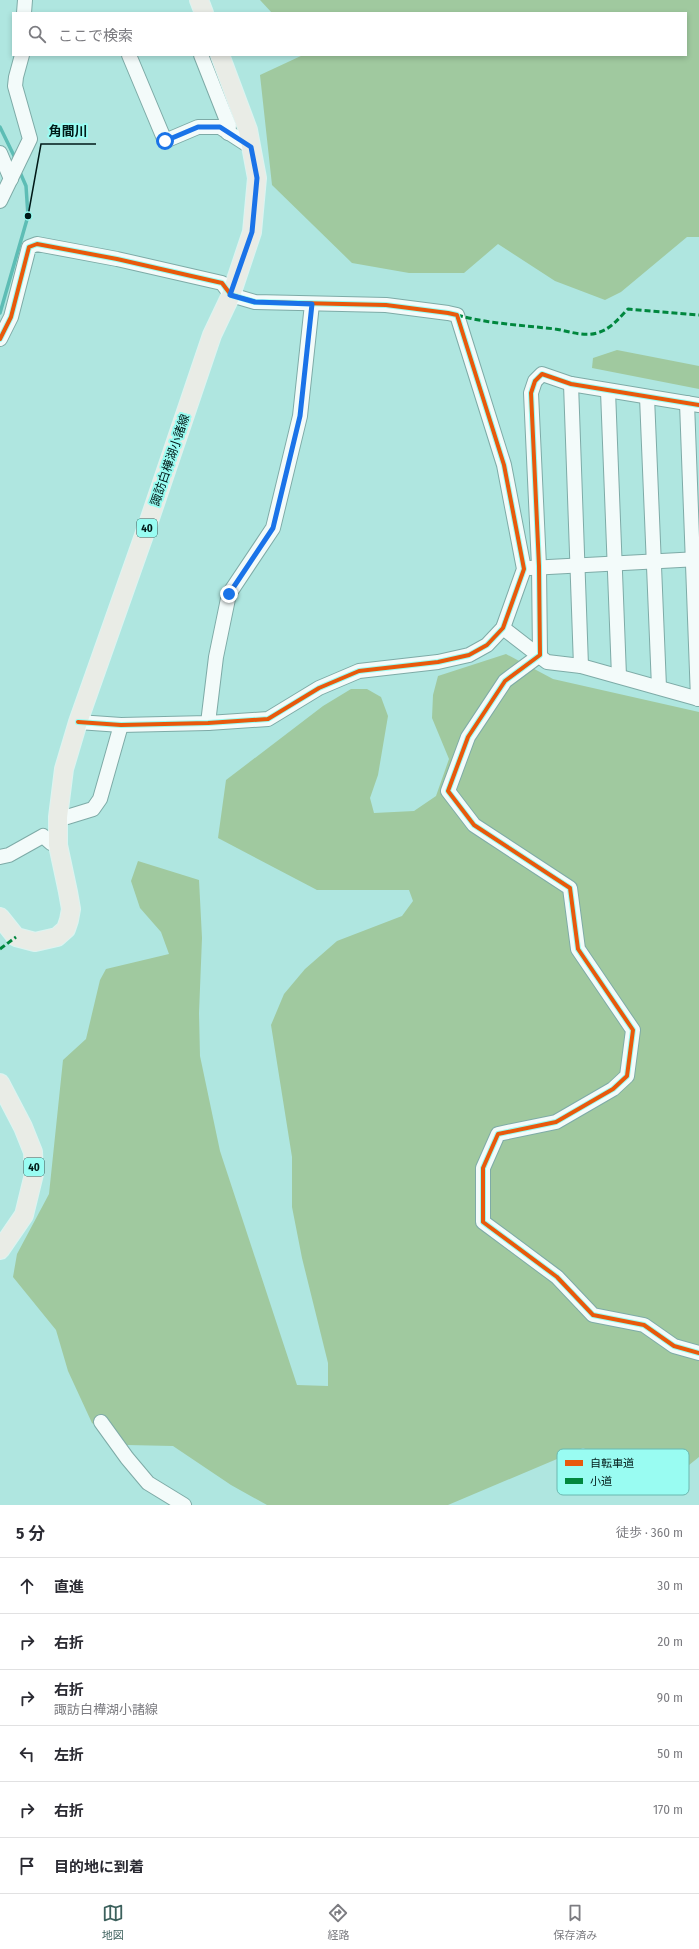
<!DOCTYPE html>
<html lang="ja">
<head>
<meta charset="utf-8">
<style>
  :root { --surface:#fff; --page:#f7f7f7; --text:#2b2b33; --muted:#7c7c81; --line:#e1e1e2; --accent:#3d615d }
  body { margin:0; font-family:"Fira Sans Condensed","Noto Sans JP",sans-serif; background:var(--page); color:var(--text) }
  .stop { position:absolute; width:12px; height:12px; margin:-9px; border:3px solid #1a73e8; border-radius:50%; background:#fff }
  .stop.end { background:#1a73e8; border-color:#fff; box-shadow:0 1px 4px #0008 }
  .list { margin:0; padding:0; list-style:none }
  h2 { display:flex; justify-content:space-between; align-items:center; height:52px; margin:0; padding:0 16px; font-size:17px }
  h2 small { font-size:13px; font-weight:400; color:var(--muted) }
  .list li { display:grid; grid-template-columns:26px 1fr auto; gap:12px; align-items:center; box-sizing:border-box; height:56px; padding:0 16px; border-top:1px solid var(--line) }
  .list b { display:block; font-size:15px; white-space:nowrap }
  .list p { margin:0; font-size:13px; white-space:nowrap; color:var(--muted) }
  .list em { font-size:13px; font-style:normal; color:var(--muted) }
  .icon { flex:none; width:22px; height:22px; fill:none; stroke:currentColor; stroke-width:2; stroke-linecap:round; stroke-linejoin:round }
  .map { position:relative; flex:none; width:699px; height:1505px; overflow:hidden }
  .search { position:absolute; background:var(--surface); box-shadow:0 2px 6px #0003; left:12px; right:12px; top:12px; height:44px; display:flex; align-items:center; gap:10px; box-sizing:border-box; padding:0 14px; border-radius:0px; color:var(--muted); font-size:15px }
  .sheet { height:388px; background:var(--surface) }
  nav { display:flex; justify-content:space-around; align-items:center; box-sizing:border-box; height:56px; border-top:1px solid var(--line); background:var(--surface); font-size:11px; color:var(--muted) }
  nav a { display:grid; justify-items:center; gap:2px }
  nav .on { color:var(--accent) }
  .map>svg:first-child { display:block }
</style>
</head>
<body>
<div class="map">
<svg width="699" height="1505" viewBox="0 0 699 1505">
  <rect width="100%" height="100%" fill="#afe6e0"/>
  <g fill="#a0c99f">
    <polygon points="260,0 699,0 699,237 687,237 621,292 605,300 555,281 498,244 464,273 409,273 352,263 272,185 260,75 303,55 686,55 686,13 272,13"/>
    <polygon points="617,350 699,366 699,389 592,368 593,358"/>
    <polygon points="506,654 553,679 699,712 699,1457 684,1469 630,1467 583,1448 448,1505 267,1505 231,1485 173,1446 127,1445 92,1423 68,1371 56,1330 13,1277 17,1254 49,1194 63,1060 86,1039 100,980 106,969 169,954 161,932 140,908 131,881 138,861 199,880 202,938 199,1013 200,1056 220,1151 297,1385 328,1386 328,1363 302,1258 292,1207 292,1157 271,1025 284,994 305,969 337,941 402,916 413,901 409,890 317,890 218,838 226,780 323,706 351,689 367,689 381,697 388,716 378,775 370,798 374,813 414,811 436,796 449,759 432,718 433,695 438,676"/>
  </g>
  <g fill="none" stroke-linecap="round" stroke-linejoin="round">
    <g stroke="#5dbdb5" stroke-width="3.5">
      <polyline points="0,127 16,160"/>
      <polyline points="0,313 28,216 26,186 19,170"/>
    </g>
    <g stroke="#7eaba7" stroke-width="16">
      <g id="minor">
        <polyline points="24,13 25,0"/>
        <polyline points="129,55 165,141 198,127 220,127 251,147"/>
        <polyline points="201,55 229,126 228,133"/>
        <polyline points="0,153 11,179"/>
        <polyline points="0,201 30,139 15,86 16,77 22,55"/>
        <polyline points="0,339 11,317 29,247 37,244 117,259 222,283 231,295 255,302 386,305 448,313 457,315 504,465 524,569 503,628 487,645 469,655 438,662 359,671 319,688 268,719 208,723 121,725 78,722"/>
        <polyline points="571,384 581,666"/>
        <polyline points="608,391 619,676"/>
        <polyline points="647,397 659,687"/>
        <polyline points="687,403 698,699"/>
        <polyline points="699,405 571,384 542,374 535,381 531,393 539,566 540,655 505,681 468,737 448,791 474,825 570,888 578,949 633,1030 627,1076 613,1089 556,1122 498,1134 483,1168 483,1222 557,1277 593,1315 644,1325 674,1346 699,1353"/>
        <polyline points="530,568 699,559"/>
        <polyline points="503,628 547,662 581,666 699,699"/>
        <polyline points="208,723 216,657 229,594 273,528 300,416 312,304"/>
        <polyline points="67,817 93,809 100,799 121,725"/>
        <polyline points="0,857 9,855 43,836 51,843 58,845"/>
        <polyline points="101,1422 127,1458 148,1483 184,1505"/>
      </g>
    </g>
    <g stroke="#dbf4f1" stroke-width="20">
      <g id="major">
        <polyline points="199,0 204,13"/>
        <polyline points="0,917 16,937 35,942 57,937 66,929 69,920 71,909 68,892 58,845 58,817 64,769 78,722 148,524 212,335 231,295 252,232 257,178 248,130 220,55"/>
        <polyline points="0,1083 23,1127 33,1152 34,1174 24,1215 0,1250"/>
      </g>
    </g>
    <use href="#minor" stroke="#f3fbfa" stroke-width="14"/>
    <use href="#major" stroke="#e9ece6" stroke-width="18"/>
    <g stroke="#00873e" stroke-width="3" stroke-dasharray="6 3" stroke-linecap="butt">
      <path d="M457,315C489,324 522,325 555,329C569,331 582,337 597,333C611,329 618,319 628,309L699,315"/>
      <polyline points="0,949 16,937"/>
    </g>
    <g stroke="#99fcf2" stroke-width="6">
      <g id="cycleway">
        <polyline points="0,339 11,317 29,247 37,244 117,259 222,283 231,295 255,302 386,305 448,313 457,315 504,465 524,569 503,628 487,645 469,655 438,662 359,671 319,688 268,719 208,723 121,725 78,722"/>
        <polyline points="699,405 571,384 542,374 535,381 531,393 539,566 540,655 505,681 468,737 448,791 474,825 570,888 578,949 633,1030 627,1076 613,1089 556,1122 498,1134 483,1168 483,1222 557,1277 593,1315 644,1325 674,1346 699,1353"/>
      </g>
    </g>
    <use href="#cycleway" stroke="#e8590c" stroke-width="4"/>
  </g>
  <g fill="none" stroke-linecap="round" stroke-linejoin="round">
    <polyline stroke="#1a73e8" stroke-width="5" points="165,141 198,127 220,127 251,147 257,178 252,232 230,295 255,302 312,304 300,416 273,528 229,594"/>
  </g>
  <g text-anchor="middle" dominant-baseline="central" stroke-width="4" stroke-linejoin="round" paint-order="stroke">
    <g fill="#99fcf2" stroke="#2e5d59" stroke-width="1">
      <rect x="137" y="519" width="20" height="18" rx="3"/>
      <rect x="24" y="1158" width="20" height="18" rx="3"/>
    </g>
    <g font-size="11" font-weight="bold" fill="#001917">
      <text x="147" y="528">40</text>
      <text x="34" y="1167">40</text>
    </g>
    <g font-size="12" fill="#001917" stroke="#99fcf2">
      <text transform="translate(170 460) rotate(-71)">諏訪白樺湖小諸線</text>
    </g>
  </g>
  <rect x="557" y="1449" width="132" height="46" rx="6" fill="#99fcf2" stroke="#6bb8b0" stroke-width="1"/>
  <rect x="565" y="1460" width="18" height="6" fill="#e8590c"/>
  <rect x="565" y="1478" width="18" height="6" fill="#00873e"/>
  <g font-size="11" fill="#001917">
    <text x="590" y="1467">自転車道</text>
    <text x="590" y="1485">小道</text>
  </g>
  <path fill="none" stroke="#001917" stroke-width="1.5" d="M28 216L41 144H96"/>
  <circle fill="#001917" stroke="#99fcf2" stroke-width="1.5" cx="28" cy="216" r="4"/>
  <g font-size="13" text-anchor="middle" font-weight="bold" fill="#001917" stroke="#99fcf2" stroke-width="4" stroke-linejoin="round" paint-order="stroke">
    <text x="68" y="136">角間川</text>
  </g>
</svg>
<div class="stop" style="left:165px;top:141px"></div>
<div class="stop end" style="left:229px;top:594px"></div>
<div class="search"><svg class="icon" aria-label="search" viewBox="0 0 24 24"><circle cx="10" cy="10" r="6"/><path d="M15 15l6 6"/></svg>ここで検索</div>
</div>
<section class="sheet">
<h2>5 分<small>徒歩 · 360 m</small></h2>
<ul class="list">
<li><svg class="icon" aria-label="ahead" viewBox="0 0 24 24"><path d="M12 20V5M6 11l6-6 6 6"/></svg><div><b>直進</b></div><em>30 m</em></li>
<li><svg class="icon" aria-label="right" viewBox="0 0 24 24"><path d="M7 20v-9h11M14 6l5 5-5 5"/></svg><div><b>右折</b></div><em>20 m</em></li>
<li><svg class="icon" aria-label="right" viewBox="0 0 24 24"><path d="M7 20v-9h11M14 6l5 5-5 5"/></svg><div><b>右折</b><p>諏訪白樺湖小諸線</p></div><em>90 m</em></li>
<li><svg class="icon" aria-label="left" viewBox="0 0 24 24"><path d="M17 20v-9H6M10 6l-5 5 5 5"/></svg><div><b>左折</b></div><em>50 m</em></li>
<li><svg class="icon" aria-label="right" viewBox="0 0 24 24"><path d="M7 20v-9h11M14 6l5 5-5 5"/></svg><div><b>右折</b></div><em>170 m</em></li>
<li><svg class="icon" aria-label="arrive" viewBox="0 0 24 24"><path d="M6 21V4h12l-3 4 3 4H6"/></svg><div><b>目的地に到着</b></div></li>
</ul>
</section>
<nav>
<a class="on"><svg class="icon" aria-label="map" viewBox="0 0 24 24"><path d="M3 6l6-2 6 2 6-2v14l-6 2-6-2-6 2zM9 4v14M15 6v14"/></svg>地図</a>
<a><svg class="icon" aria-label="directions" viewBox="0 0 24 24"><path d="M12 3l9 9-9 9-9-9zM9 14v-3h6M13 9l2 2-2 2"/></svg>経路</a>
<a><svg class="icon" aria-label="saved" viewBox="0 0 24 24"><path d="M7 4h10v16l-5-4-5 4z"/></svg>保存済み</a>
</nav>
</body>
</html>
